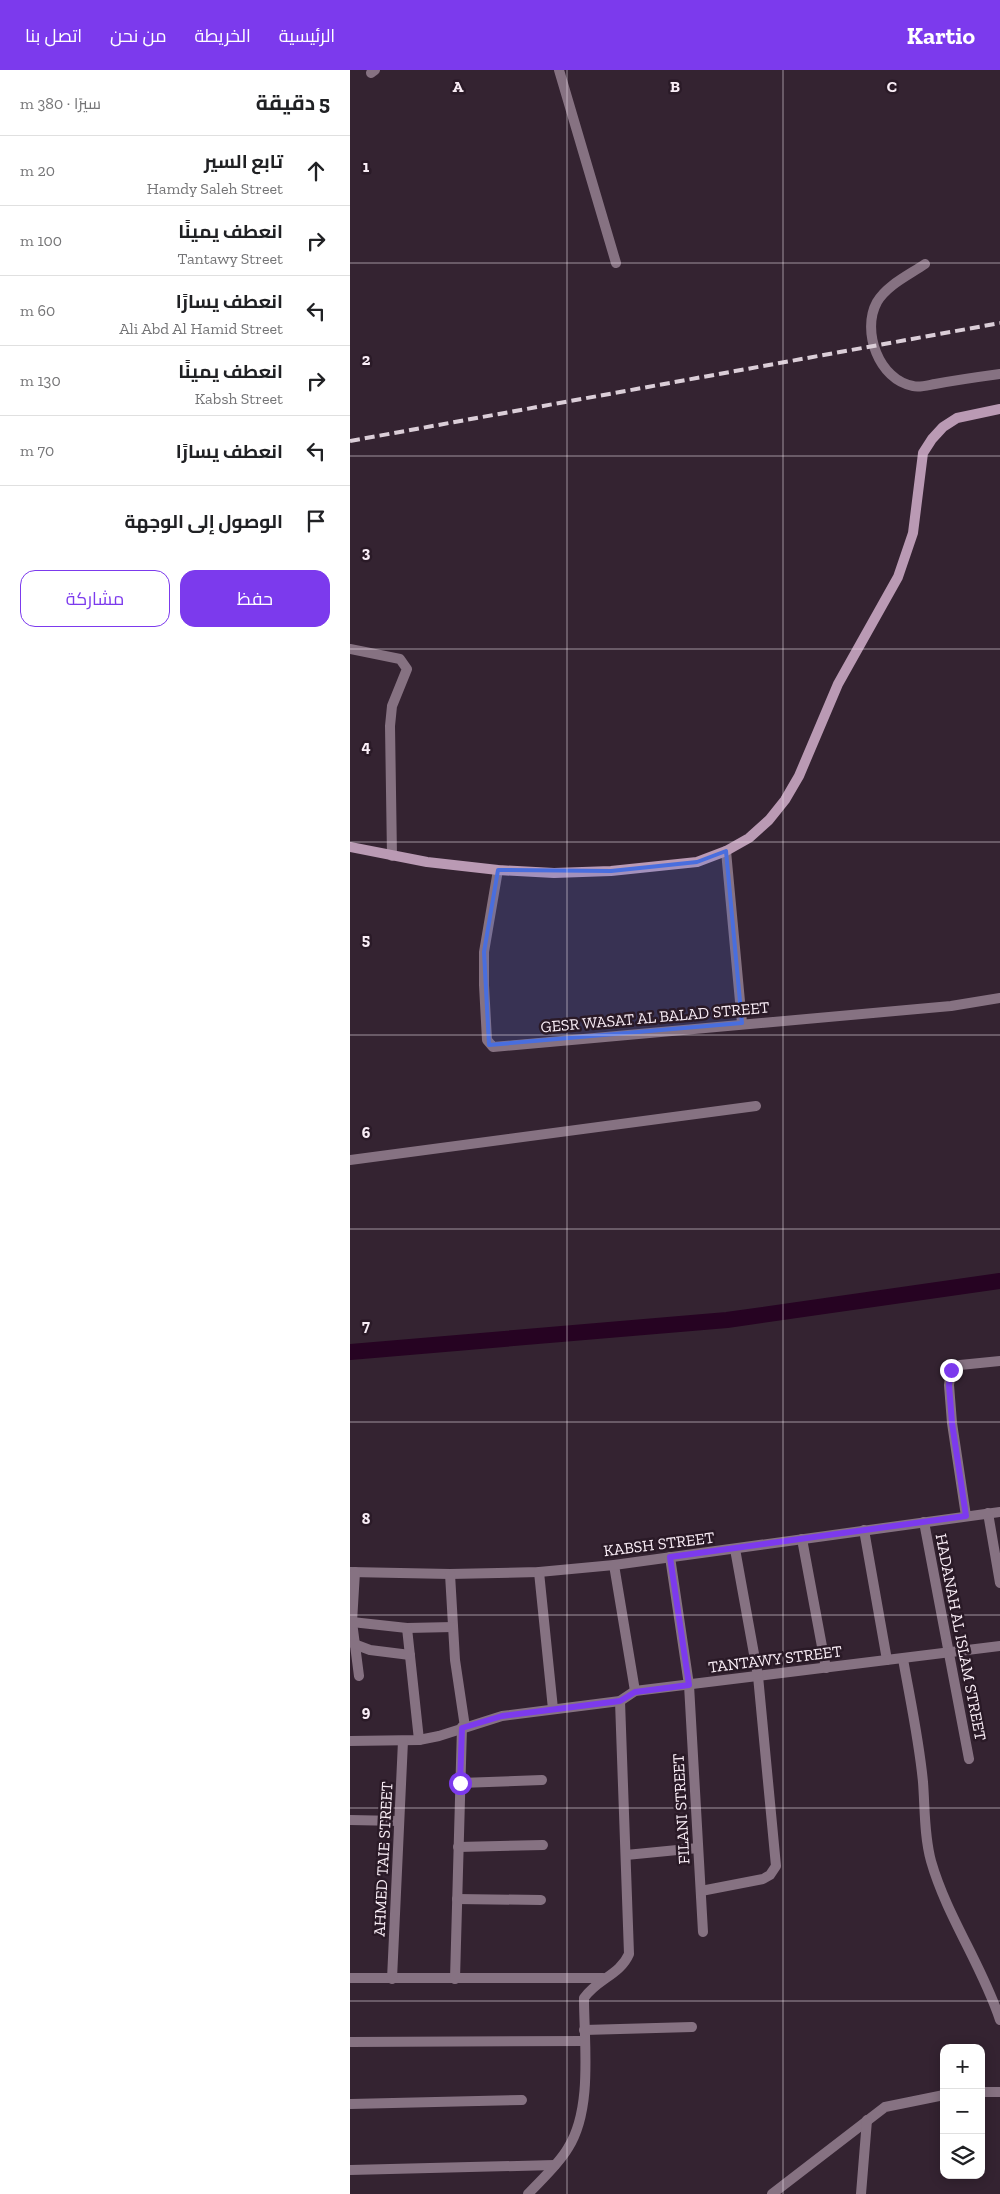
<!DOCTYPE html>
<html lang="ar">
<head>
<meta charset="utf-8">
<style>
  :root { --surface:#fff; --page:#f6f6f6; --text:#202124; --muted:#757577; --line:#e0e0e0; --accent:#7c3aed }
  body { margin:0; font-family:"Zilla Slab",Cairo,serif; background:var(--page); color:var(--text); direction:rtl }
  .controls { position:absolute; right:15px; bottom:15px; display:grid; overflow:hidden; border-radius:10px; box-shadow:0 2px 12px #0003 }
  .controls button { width:45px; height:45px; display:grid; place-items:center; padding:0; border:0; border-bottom:1px solid var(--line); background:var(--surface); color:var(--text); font:25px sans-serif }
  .stop { position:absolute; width:15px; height:15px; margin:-11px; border:4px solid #7c3aed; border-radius:50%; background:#fff }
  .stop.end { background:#7c3aed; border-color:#fff; box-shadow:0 1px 5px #0008 }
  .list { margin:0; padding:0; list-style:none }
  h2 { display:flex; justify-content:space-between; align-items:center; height:65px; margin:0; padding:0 20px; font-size:21px }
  h2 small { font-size:16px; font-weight:400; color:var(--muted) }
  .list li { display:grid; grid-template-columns:32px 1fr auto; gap:15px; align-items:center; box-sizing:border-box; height:70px; padding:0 20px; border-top:1px solid var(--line) }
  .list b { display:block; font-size:19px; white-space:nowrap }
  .list p { margin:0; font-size:16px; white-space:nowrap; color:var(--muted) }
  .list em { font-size:16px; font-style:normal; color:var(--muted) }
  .actions { display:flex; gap:10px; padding:15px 20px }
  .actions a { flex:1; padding:11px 0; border:1px solid var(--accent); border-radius:15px; text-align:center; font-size:18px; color:var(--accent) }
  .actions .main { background:var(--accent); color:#fff }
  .icon { flex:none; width:28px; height:28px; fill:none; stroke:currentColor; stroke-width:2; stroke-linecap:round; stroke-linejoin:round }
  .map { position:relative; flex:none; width:650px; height:2124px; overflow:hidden; direction:ltr }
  header { display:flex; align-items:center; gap:30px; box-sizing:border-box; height:70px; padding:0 25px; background:var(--accent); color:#fff }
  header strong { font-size:24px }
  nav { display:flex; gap:28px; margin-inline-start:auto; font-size:18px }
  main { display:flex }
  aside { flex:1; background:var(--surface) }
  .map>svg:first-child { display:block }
</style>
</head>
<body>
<header>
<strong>Kartio</strong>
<nav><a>الرئيسية</a><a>الخريطة</a><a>من نحن</a><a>اتصل بنا</a></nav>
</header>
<main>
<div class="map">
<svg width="650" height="2124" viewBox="0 0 650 2124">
  <rect width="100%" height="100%" fill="#342331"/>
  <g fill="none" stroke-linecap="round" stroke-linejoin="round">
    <polyline stroke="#260322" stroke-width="16" points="0,1282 377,1250 650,1211"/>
    <g stroke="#867282" stroke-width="10">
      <polyline points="209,0 266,193"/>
      <polyline points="21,3 25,0"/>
      <path d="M575,194C559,205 537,215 527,232C511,261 529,310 563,316C569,318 579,315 585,314C607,310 628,307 650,304"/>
      <polyline points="0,579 50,589 57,599 42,636 40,656 42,786"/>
      <polyline points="376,781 392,953"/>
      <polyline points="148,800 134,882 134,915 137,970 143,977 601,936 650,928"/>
      <polyline points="0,1090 406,1036"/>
      <polyline points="638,1443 650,1513"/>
      <polyline points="616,1446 602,1353 599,1315 601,1300 610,1295 650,1291"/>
      <polyline points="574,1452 619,1689"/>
      <polyline points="514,1460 537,1590"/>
      <polyline points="452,1469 476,1598"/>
      <polyline points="320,1487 339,1615 353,1862"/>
      <polyline points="264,1495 285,1621"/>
      <polyline points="0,1502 100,1504 189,1502 264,1495 650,1442"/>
      <polyline points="5,1502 2,1552 9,1606"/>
      <polyline points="189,1502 203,1639"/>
      <polyline points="100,1504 105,1590 115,1657"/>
      <polyline points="2,1552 57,1558 103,1557"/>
      <polyline points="57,1558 69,1670"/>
      <polyline points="4,1574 20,1580 60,1585"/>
      <path d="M553,1589C560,1629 569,1670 573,1712C575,1738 574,1765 581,1791C597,1847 632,1895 650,1950"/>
      <polyline points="0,1671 69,1670 89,1666 152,1646 270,1631 285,1621 650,1576"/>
      <polyline points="110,1713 192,1710"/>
      <polyline points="0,1750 49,1751"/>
      <polyline points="108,1777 193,1775"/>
      <polyline points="276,1785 348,1778"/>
      <polyline points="351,1821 413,1809 420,1805 426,1796 408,1606 385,1479"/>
      <polyline points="107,1829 191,1830"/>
      <polyline points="0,1908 253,1908"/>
      <polyline points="42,1909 53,1671"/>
      <polyline points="105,1909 112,1657"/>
      <polyline points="234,1960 342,1957"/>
      <polyline points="0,1972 234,1971"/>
      <polyline points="631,2022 650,2022"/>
      <polyline points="0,2034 172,2030"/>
      <polyline points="0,2100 205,2095"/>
      <path d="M178,2124C191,2110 208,2095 218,2078C243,2039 234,1973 234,1928C247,1909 270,1905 279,1884L270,1631"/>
      <polyline points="422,2124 535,2037 594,2025"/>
      <polyline points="511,2124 517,2050"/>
    </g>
    <polyline stroke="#ba9ab4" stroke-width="10" points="0,777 77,792 148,800 204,803 261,801 347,792 376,781 399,768 419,750 435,730 449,706 488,614 548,507 563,463 573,383 582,369 593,357 607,348 650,339"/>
    <polyline stroke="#dbced8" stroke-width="4" stroke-dasharray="10 5" stroke-linecap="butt" points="0,371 650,253"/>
  </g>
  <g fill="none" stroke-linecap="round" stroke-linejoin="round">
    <polyline stroke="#7c3aed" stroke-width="6" points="110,1713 112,1658 152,1646 270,1631 285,1622 339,1615 320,1487 616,1446 602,1353 599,1315 601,1300"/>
  </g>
  <path fill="#496ede" fill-opacity="0.2" stroke="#496ede" stroke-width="4" stroke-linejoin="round" d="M376,781L392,953L139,975L134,882L148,800L261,801L347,792Z"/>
  <path fill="none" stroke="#faeef7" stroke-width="1" stroke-opacity="0.55" d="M217,0V2124M433,0V2124M0,193H650M0,386H650M0,579H650M0,772H650M0,965H650M0,1159H650M0,1352H650M0,1545H650M0,1738H650M0,1931H650"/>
  <g text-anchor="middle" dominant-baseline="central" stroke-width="5" stroke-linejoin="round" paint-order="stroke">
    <g font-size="16" fill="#faeef7" stroke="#2a1a27">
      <text transform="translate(305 947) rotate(-5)">GESR WASAT AL BALAD STREET</text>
      <text transform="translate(309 1474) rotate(-7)">KABSH STREET</text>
      <text transform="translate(611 1567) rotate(79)">HADANAH AL ISLAM STREET</text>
      <text transform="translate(425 1589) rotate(-7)">TANTAWY STREET</text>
      <text transform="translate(331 1739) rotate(-93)">FILANI STREET</text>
      <text transform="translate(33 1789) rotate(-87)">AHMED TAIE STREET</text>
    </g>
  </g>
  <g font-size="16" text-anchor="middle" font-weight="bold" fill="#faeef7" stroke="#2a1a27" stroke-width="5" stroke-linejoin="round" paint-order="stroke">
    <text x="108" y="22">A</text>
    <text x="325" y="22">B</text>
    <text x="542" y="22">C</text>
    <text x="16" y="102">1</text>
    <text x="16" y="295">2</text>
    <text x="16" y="488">3</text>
    <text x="16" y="682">4</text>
    <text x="16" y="875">5</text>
    <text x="16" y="1068">6</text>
    <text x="16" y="1261">7</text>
    <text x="16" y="1454">8</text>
    <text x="16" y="1647">9</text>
  </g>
</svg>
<div class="controls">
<button>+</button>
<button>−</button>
<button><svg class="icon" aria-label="layers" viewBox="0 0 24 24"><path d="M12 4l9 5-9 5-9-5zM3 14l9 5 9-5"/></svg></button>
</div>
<div class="stop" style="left:110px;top:1713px"></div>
<div class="stop end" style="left:601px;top:1300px"></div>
</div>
<aside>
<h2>5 دقيقة<small>سيرًا · 380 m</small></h2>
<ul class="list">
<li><svg class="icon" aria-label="ahead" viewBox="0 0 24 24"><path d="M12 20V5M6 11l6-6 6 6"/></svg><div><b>تابع السير</b><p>Hamdy Saleh Street</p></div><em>20 m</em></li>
<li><svg class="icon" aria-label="right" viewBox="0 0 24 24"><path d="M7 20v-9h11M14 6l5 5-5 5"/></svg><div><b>انعطف يمينًا</b><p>Tantawy Street</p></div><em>100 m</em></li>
<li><svg class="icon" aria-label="left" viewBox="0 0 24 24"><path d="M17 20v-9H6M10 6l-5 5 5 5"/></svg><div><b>انعطف يسارًا</b><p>Ali Abd Al Hamid Street</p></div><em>60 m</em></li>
<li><svg class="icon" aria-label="right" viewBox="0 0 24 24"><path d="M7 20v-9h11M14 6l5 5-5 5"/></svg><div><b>انعطف يمينًا</b><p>Kabsh Street</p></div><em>130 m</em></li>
<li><svg class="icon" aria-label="left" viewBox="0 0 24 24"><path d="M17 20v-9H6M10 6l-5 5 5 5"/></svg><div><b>انعطف يسارًا</b></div><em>70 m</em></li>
<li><svg class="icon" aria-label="arrive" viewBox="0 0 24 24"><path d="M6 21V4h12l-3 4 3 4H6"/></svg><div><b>الوصول إلى الوجهة</b></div></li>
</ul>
<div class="actions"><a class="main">حفظ</a><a>مشاركة</a></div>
</aside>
</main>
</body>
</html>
